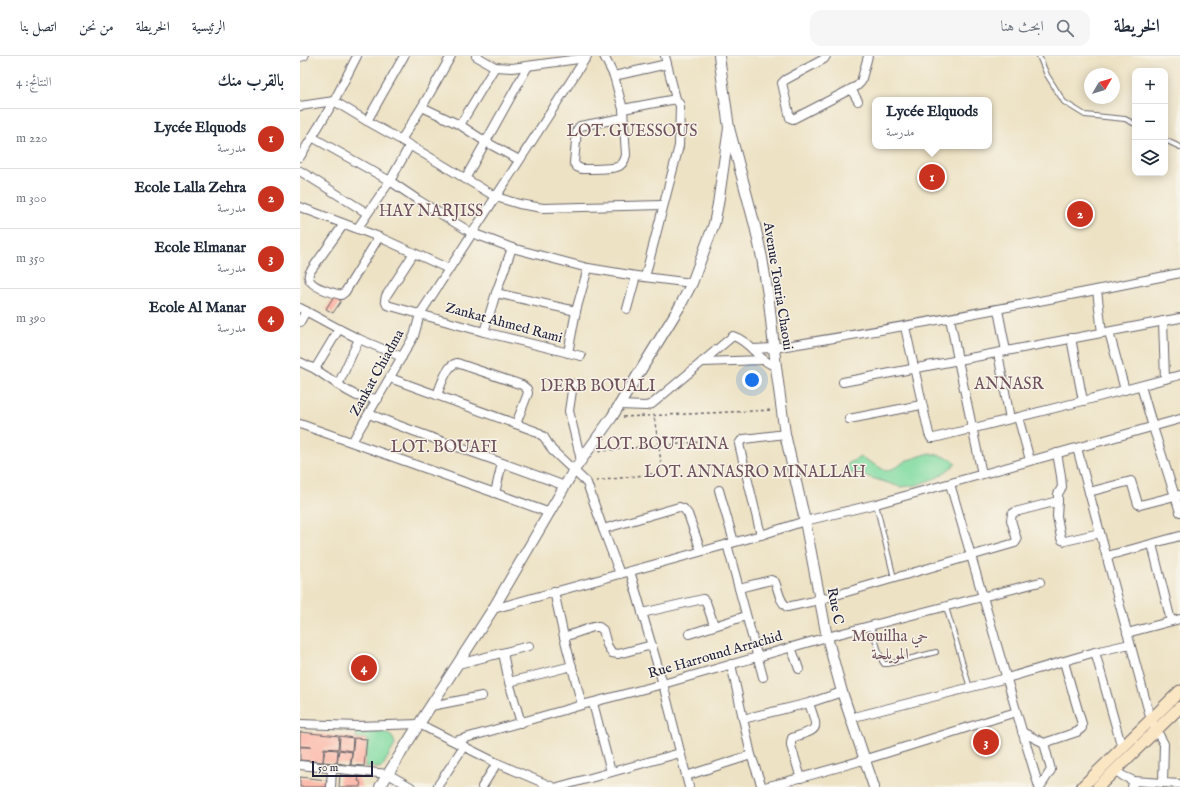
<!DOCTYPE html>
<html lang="ar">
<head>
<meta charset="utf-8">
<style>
  :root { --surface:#fff; --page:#f6f6f7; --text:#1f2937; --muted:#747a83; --line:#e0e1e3; --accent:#c8321e }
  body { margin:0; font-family:"IM FELL English",Amiri,serif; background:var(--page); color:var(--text); direction:rtl }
  .controls { position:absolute; right:12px; top:12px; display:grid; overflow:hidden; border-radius:8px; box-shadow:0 2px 10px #0003 }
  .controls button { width:36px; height:36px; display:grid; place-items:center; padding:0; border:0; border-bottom:1px solid var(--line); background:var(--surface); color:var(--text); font:20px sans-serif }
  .compass { position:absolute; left:784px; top:12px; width:36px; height:36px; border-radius:50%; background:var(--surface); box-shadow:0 2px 10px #0003; rotate:52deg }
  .scale { position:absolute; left:12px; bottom:10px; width:61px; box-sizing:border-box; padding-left:4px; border:2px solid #22223b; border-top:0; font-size:11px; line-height:14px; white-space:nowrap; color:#22223b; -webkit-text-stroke:3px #f7f3e8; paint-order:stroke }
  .you { position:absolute; left:452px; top:324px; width:14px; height:14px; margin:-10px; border:3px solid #fff; border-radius:50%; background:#1a73e8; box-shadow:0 0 0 6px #1a73e833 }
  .badge { display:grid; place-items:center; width:26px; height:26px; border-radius:50%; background:var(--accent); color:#fff; font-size:13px; font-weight:700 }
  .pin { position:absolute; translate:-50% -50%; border:2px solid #fff; box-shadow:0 1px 4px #0006 }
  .popup { position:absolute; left:572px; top:41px; width:120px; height:52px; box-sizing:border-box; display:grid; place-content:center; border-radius:8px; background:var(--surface); filter:drop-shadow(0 1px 3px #0005); font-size:13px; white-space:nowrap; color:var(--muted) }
  .popup b { font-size:15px; color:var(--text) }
  .popup::after { content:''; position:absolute; left:50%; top:100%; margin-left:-8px; border:8px solid transparent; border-top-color:var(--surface) }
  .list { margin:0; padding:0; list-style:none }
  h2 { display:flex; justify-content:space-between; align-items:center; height:52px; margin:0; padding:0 16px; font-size:17px }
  h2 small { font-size:13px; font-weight:400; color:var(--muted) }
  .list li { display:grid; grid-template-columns:26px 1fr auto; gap:12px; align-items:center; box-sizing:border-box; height:60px; padding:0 16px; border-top:1px solid var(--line) }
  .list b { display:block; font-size:15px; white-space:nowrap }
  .list p { margin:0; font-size:13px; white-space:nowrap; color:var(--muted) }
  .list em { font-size:13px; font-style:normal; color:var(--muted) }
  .icon { flex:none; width:22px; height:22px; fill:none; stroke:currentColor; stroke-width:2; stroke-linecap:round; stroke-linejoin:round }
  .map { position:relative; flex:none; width:880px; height:731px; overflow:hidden; direction:ltr }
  header { display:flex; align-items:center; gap:24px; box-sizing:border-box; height:56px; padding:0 20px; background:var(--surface); border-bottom:1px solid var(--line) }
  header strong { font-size:19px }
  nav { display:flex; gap:22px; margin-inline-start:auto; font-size:14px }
  .search { width:280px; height:36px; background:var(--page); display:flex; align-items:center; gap:10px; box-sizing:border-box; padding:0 14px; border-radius:12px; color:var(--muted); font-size:15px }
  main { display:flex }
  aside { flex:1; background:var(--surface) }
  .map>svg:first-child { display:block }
</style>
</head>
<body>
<header>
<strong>الخريطة</strong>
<div class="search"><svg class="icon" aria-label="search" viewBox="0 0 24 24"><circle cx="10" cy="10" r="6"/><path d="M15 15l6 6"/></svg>ابحث هنا</div>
<nav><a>الرئيسية</a><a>الخريطة</a><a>من نحن</a><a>اتصل بنا</a></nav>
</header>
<main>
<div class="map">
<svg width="880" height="731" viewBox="0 0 880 731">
  <rect width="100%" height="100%" fill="#f7f3e8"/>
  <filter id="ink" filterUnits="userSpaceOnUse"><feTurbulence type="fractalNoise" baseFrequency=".025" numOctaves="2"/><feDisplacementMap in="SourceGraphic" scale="8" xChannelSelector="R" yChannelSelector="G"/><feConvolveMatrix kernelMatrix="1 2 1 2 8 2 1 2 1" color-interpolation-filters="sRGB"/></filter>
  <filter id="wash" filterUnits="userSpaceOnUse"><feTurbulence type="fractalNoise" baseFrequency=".012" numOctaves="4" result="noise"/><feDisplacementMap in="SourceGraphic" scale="16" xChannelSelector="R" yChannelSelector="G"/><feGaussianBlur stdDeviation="0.9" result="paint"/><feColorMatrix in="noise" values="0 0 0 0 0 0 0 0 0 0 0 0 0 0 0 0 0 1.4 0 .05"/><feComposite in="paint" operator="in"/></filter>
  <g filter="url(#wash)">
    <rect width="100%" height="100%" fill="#ede2c4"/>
    <g fill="#82dca2" stroke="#527f6e">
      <path d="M630,397L652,403L656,408L638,421L617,429L601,431L559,418L543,416C545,407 553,405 561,401L586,415L597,411L605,405Z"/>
      <path d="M70,674C80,675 94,676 95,689L82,711L78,712L64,710L67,683L56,682L57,675Z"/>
    </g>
    <g id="blocks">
      <g fill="#fda999">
        <polygon points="34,240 41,245 33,257 26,253"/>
        <polygon points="0,676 39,680 38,693 24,692 23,706 0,704 0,691 11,691 0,690"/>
        <polygon points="40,680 53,682 52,695 39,693"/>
        <polygon points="54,682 67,683 64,710 51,709"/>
        <polygon points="25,693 38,694 37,707 23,706"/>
        <polygon points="39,694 52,696 50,709 37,707"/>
        <polygon points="40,719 59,721 58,725 60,725 61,731 39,731"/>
        <polygon points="0,721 27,724 26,731 0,731"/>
      </g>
    </g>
  </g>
  <g filter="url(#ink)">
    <use href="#blocks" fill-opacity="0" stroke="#69656b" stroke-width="1"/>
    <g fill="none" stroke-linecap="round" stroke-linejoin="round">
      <g stroke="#69656b" stroke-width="6">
        <g id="service">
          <polyline points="739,0 747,19 764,46 785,59 825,63 835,68"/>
          <polyline points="865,84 880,91"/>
          <polyline points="576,448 594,522"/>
          <polyline points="646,551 670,632"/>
          <polyline points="571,570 582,605 584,608 588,608 636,596"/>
        </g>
      </g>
      <g stroke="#69656b" stroke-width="10">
        <g id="minor">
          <polyline points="104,0 67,65 101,84 196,141 219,148 243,152 363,149"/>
          <polyline points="176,0 195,11 212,12 286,2"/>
          <path d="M304,0L314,20L323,53L326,99C325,104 323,109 317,111C311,113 290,113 282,113L277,111L274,107L277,74L280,70L323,62"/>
          <polyline points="526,0 524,3 485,24 482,27 490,62 493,63 557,30 561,26 568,0"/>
          <polyline points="0,1 4,0"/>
          <polyline points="314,20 367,8"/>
          <polyline points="551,33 558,45"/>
          <polyline points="0,50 34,45 67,65"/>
          <polyline points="122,51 160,69 186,86 219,104"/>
          <polyline points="323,53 376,43"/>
          <polyline points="160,69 195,11"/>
          <polyline points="12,81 90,125 118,144 172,177 191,184 212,192 288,212 336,220 392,227"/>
          <polyline points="101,84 122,51 151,0"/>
          <polyline points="0,101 34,45 57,0"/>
          <polyline points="0,115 67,157"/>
          <polyline points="165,123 228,10"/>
          <polyline points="0,151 79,181 149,213"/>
          <path d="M44,168L12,213C10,215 8,219 9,222C10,231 33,237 41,239L45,236L79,181"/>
          <polyline points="57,173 90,125 110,89"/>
          <polyline points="114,197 86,240 85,244 87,249 184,276 281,300"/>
          <polyline points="345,221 379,90 380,49 376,43 365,0"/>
          <polyline points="797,234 802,277"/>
          <polyline points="196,237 276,255"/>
          <polyline points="0,252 39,273 59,283 102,301"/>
          <polyline points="327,253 336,220"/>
          <polyline points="698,254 706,295"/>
          <polyline points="650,262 658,304 682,418"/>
          <polyline points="863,265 865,323"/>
          <polyline points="0,266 6,255"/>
          <polyline points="605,271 629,378 631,382 634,382 783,345 880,319"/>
          <polyline points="184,276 196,237 212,192"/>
          <polyline points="809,276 825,334"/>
          <polyline points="771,282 783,345"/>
          <path d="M453,293L474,292C610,270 745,245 880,217"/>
          <polyline points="268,297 276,255 288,212"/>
          <polyline points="698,297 710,363"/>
          <polyline points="0,306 15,313 46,334 57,340 78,343"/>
          <polyline points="402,306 464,304"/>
          <polyline points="15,313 39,273"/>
          <polyline points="90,322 235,375 244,381 252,394 287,427 303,473 320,518"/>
          <polyline points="543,326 880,262"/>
          <polyline points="273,328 269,355 281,404"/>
          <polyline points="38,329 59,283"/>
          <polyline points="841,330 853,371 880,456"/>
          <path d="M137,339C141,330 146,309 157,307L222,329L227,333L228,337L216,368"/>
          <path d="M319,349L346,350L352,348L433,280C446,284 454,296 464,304C468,307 472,309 476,311"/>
          <path d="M69,358C134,384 200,405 265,430"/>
          <polyline points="718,361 730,404"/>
          <polyline points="549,363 621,349"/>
          <polyline points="0,368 195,437 250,457"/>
          <polyline points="52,386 114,280 120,258 287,0"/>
          <polyline points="777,392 851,664 864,688 863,727 880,728"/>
          <polyline points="757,397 761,420 762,431 758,438 758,445"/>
          <path d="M650,428C680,529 708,630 739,731"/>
          <polyline points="419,434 434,486"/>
          <polyline points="789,436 831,425 838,448 840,449 879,439"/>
          <polyline points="195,437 202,407"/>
          <polyline points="303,473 379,451 384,453 388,458 401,495"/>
          <polyline points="461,479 439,388 441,385 444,383 485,378"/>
          <polyline points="427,488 463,621"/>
          <polyline points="852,488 871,565"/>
          <polyline points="807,500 880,480"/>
          <polyline points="330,515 363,628 389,731"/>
          <path d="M439,532L471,524L475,526C479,535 479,545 487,551L519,544L715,487L717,484L711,464L712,458L715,456L758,445L757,460L761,482L762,484L765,485L800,477"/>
          <polyline points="254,535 264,581 282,649"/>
          <polyline points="193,553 461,479 505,465 576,448 880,363"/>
          <polyline points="342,557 403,543 406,546 414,569"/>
          <polyline points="827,577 880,563"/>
          <polyline points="389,578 446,560"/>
          <polyline points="264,581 293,571 299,571 303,574 307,589 312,597 318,598 352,589"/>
          <polyline points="491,591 499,613"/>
          <polyline points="795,596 822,692"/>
          <polyline points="203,597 209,626 221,667"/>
          <polyline points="158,608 229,590"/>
          <polyline points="431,608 451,699 462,731"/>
          <polyline points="209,626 272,610"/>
          <polyline points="293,647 311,716"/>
          <polyline points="131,650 182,640"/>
          <polyline points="550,662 707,622 795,596 830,588"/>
          <polyline points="443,663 509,647 542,636"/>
          <polyline points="0,668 58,670 119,668 197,707 253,731"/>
          <polyline points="722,676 744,687 751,714 740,731"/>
          <polyline points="155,685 282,649 363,628 527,581 740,526"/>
          <polyline points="744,687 777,676 782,672 782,668 764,606"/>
          <polyline points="0,709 88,718 111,731"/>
          <polyline points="815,714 823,720 834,725 832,731"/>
          <polyline points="386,720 451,699"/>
          <path d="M501,722L491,690V686L492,682C521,672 518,675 509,647"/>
          <polyline points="834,725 863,727"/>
          <polyline points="31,731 32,712"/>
          <polyline points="137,731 164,690"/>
          <polyline points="182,731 197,707"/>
          <polyline points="258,731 380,697"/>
          <path d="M465,731C550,710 633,682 716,656"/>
        </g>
      </g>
      <g stroke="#69656b" stroke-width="12">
        <g id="tertiary">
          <polyline points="419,0 429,72 455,170 462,202 469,245 476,311 485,378 505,465 527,581 542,636 574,731"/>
          <polyline points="80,731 119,668 193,553 274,414 312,361 380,250 392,227 414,168 418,148 429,72"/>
        </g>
      </g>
      <g stroke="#69656b" stroke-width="13">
        <g id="secondary">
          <polyline points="782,731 880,635"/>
          <polyline points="798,731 880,651"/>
        </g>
      </g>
      <g stroke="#69656b" stroke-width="1.5" stroke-dasharray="3 3" stroke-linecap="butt">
        <polyline points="323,361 473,354"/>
        <polyline points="299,395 401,386"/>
        <path d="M296,425L352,418C355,417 358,416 360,413C363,407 355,369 354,360"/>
      </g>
      <use href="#service" stroke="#fff" stroke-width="4"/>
      <use href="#minor" stroke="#fff" stroke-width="8"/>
      <use href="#tertiary" stroke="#fff" stroke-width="10"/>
      <use href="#secondary" stroke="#fbe6c4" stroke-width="11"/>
    </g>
  </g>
  <g text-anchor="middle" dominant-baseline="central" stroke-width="3" stroke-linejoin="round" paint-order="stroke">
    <g font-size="14" fill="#22223b" stroke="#f7f3e8">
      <text transform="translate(478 230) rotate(81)">Avenue Touria Chaoui</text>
      <text transform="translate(204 267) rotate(15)">Zankat Ahmed Rami</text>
      <text transform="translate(77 317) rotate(-61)">Zankat Chiadma</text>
      <text transform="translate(535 550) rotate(79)">Rue C</text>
      <text transform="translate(415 599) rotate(-16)">Rue Harround Arrachid</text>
    </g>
    <g font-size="16" fill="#6f515c" stroke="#f7f3e8">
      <text x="332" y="76">LOT. GUESSOUS</text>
      <text x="131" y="156">HAY NARJISS</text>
      <text x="709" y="329">ANNASR</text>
      <text x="298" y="331">DERB BOUALI</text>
      <text x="362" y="389">LOT. BOUTAINA</text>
      <text x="144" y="392">LOT. BOUAFI</text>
      <text x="455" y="417">LOT. ANNASRO MINALLAH</text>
      <text x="590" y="581">Mouilha حي<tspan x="590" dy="18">المويلحة</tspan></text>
    </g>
  </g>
</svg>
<div class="controls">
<button>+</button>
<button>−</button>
<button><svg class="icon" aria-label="layers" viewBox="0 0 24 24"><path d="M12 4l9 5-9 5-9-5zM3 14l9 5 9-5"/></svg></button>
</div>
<svg class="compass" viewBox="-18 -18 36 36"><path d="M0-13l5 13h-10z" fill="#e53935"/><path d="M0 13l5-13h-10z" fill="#747a83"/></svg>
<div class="scale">50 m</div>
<div class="you"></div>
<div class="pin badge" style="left:632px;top:121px">1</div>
<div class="popup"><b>Lycée Elquods</b>مدرسة</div>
<div class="pin badge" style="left:780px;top:158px">2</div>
<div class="pin badge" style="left:686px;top:686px">3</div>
<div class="pin badge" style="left:64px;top:612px">4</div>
</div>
<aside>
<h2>بالقرب منك<small>النتائج: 4</small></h2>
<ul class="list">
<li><span class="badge">1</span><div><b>Lycée Elquods</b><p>مدرسة</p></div><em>220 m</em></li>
<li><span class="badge">2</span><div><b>Ecole Lalla Zehra</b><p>مدرسة</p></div><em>300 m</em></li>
<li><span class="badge">3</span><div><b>Ecole Elmanar</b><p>مدرسة</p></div><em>350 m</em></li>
<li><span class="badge">4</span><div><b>Ecole Al Manar</b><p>مدرسة</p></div><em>390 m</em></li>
</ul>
</aside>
</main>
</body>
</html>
